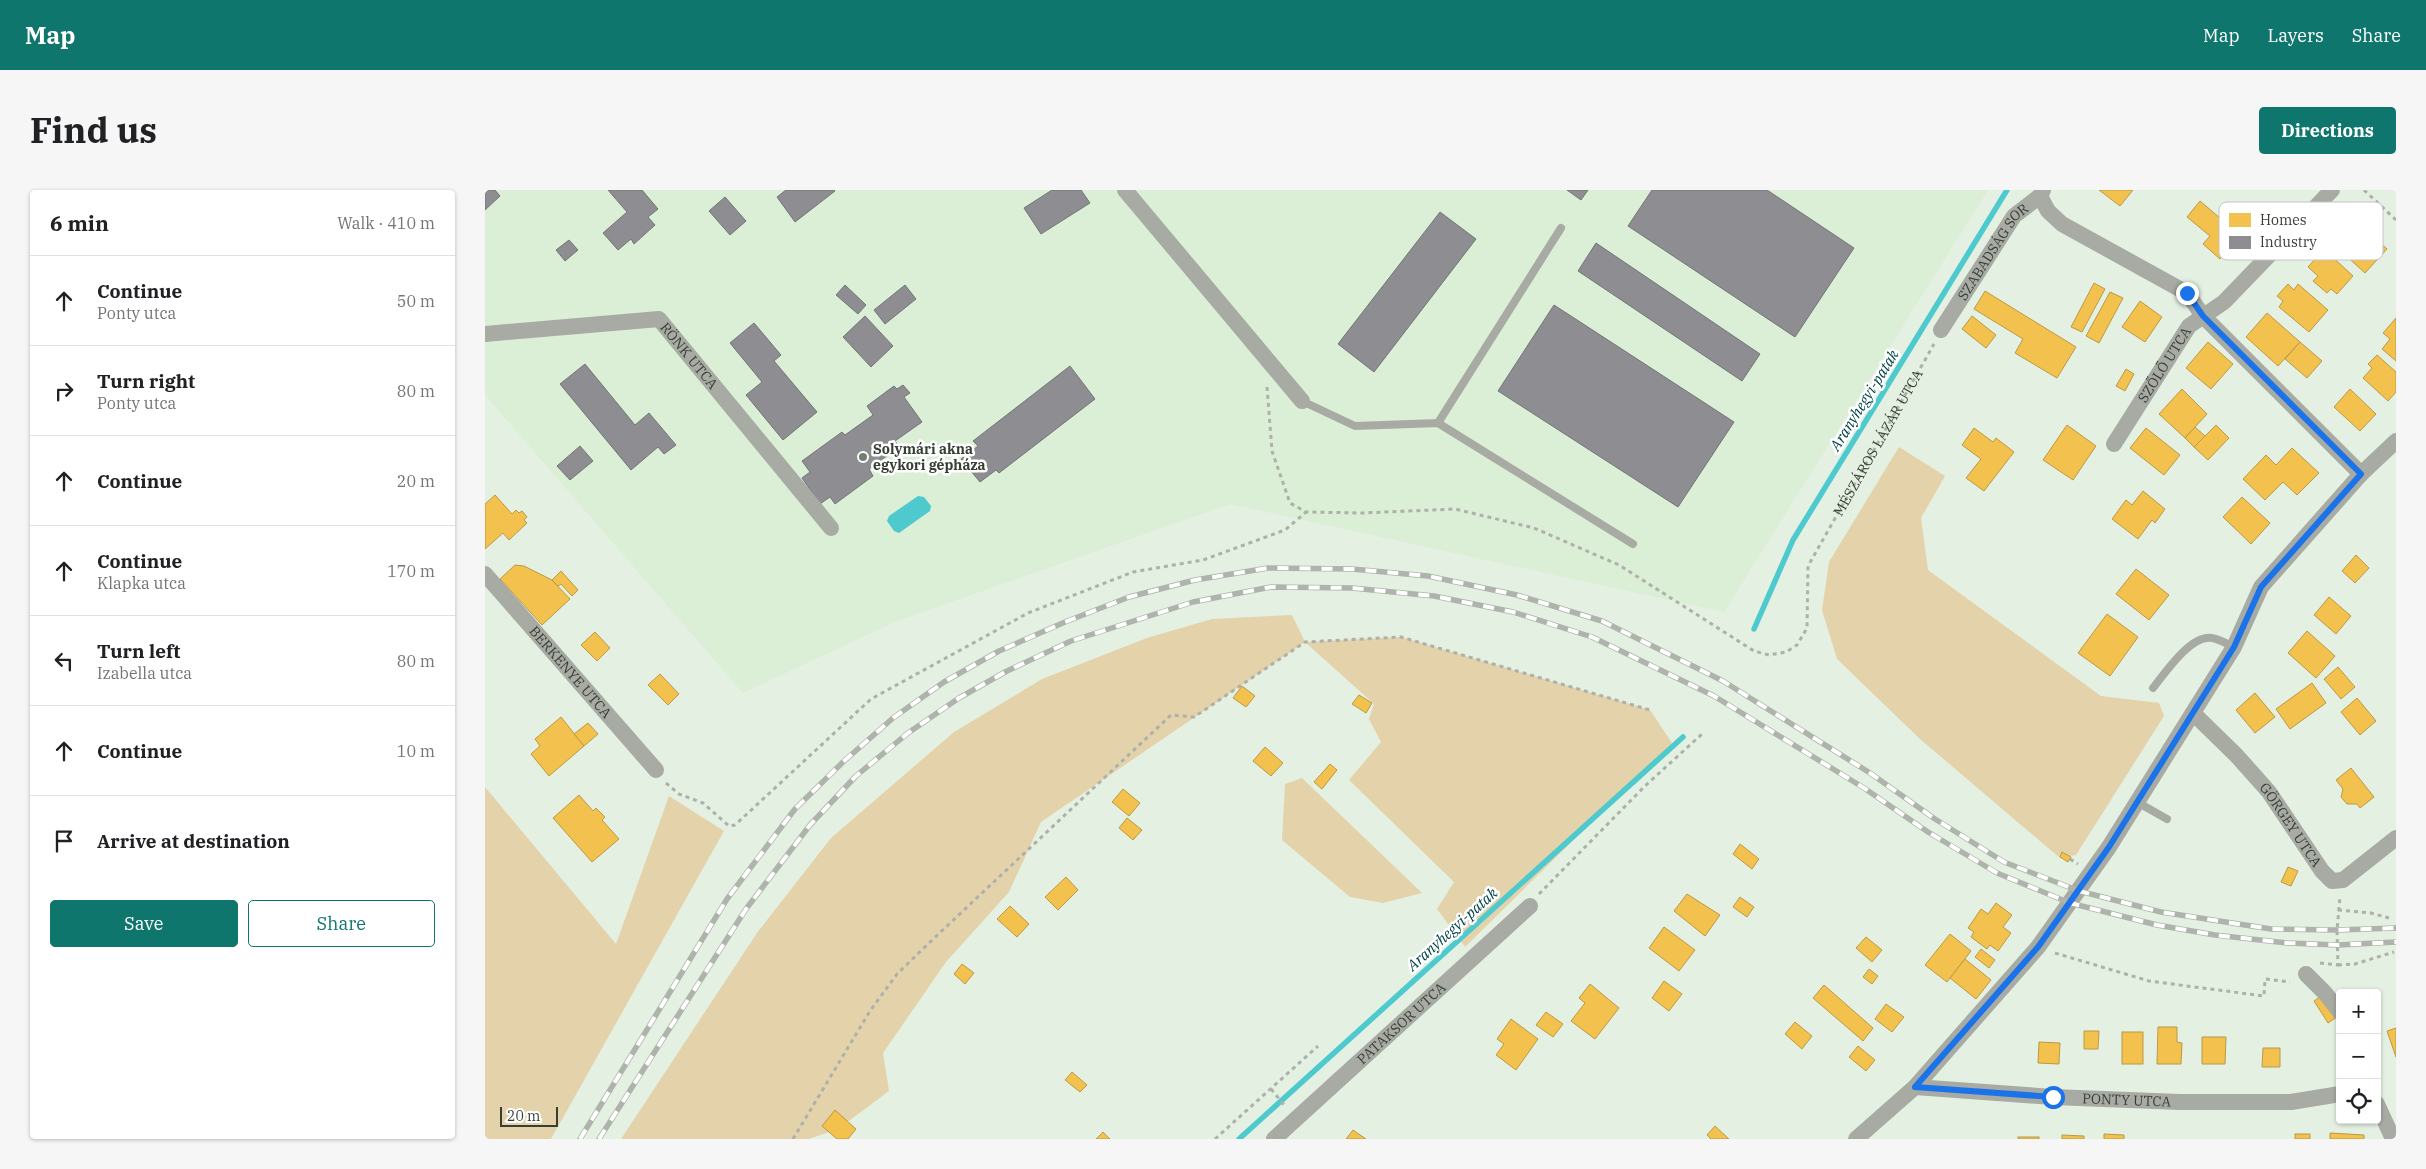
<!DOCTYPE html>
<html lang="en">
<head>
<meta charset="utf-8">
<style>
  :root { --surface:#fff; --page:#f6f6f6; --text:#202124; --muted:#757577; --line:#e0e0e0; --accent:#0f766e }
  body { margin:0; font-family:"IBM Plex Serif",serif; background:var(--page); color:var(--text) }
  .controls { position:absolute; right:15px; bottom:15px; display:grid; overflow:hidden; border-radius:5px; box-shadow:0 1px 4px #0004 }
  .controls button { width:45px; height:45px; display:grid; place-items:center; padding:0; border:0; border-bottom:1px solid var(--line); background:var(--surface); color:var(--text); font:25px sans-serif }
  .scale { position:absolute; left:15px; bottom:12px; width:58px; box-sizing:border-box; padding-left:5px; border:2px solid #373f35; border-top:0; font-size:14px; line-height:18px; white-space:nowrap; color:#373f35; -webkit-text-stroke:4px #fff; paint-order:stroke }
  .stop { position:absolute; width:15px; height:15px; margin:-11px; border:4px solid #1a73e8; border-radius:50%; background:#fff }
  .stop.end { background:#1a73e8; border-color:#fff; box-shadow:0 1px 5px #0008 }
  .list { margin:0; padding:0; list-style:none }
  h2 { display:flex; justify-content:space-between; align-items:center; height:65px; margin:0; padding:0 20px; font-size:21px }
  h2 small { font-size:16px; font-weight:400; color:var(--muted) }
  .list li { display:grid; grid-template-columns:32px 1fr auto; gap:15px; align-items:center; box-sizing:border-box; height:90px; padding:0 20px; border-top:1px solid var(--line) }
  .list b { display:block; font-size:19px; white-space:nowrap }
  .list p { margin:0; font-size:16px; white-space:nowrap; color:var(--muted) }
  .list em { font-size:16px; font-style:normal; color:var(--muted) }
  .actions { display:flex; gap:10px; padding:15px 20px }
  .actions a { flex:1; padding:11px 0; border:1px solid var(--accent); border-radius:5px; text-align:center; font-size:18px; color:var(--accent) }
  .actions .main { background:var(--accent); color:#fff }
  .icon { flex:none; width:28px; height:28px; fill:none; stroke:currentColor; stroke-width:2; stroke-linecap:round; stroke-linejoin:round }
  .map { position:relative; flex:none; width:1911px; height:949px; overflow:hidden; border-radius:5px }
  header { display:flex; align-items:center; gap:30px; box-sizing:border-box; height:70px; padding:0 25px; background:var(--accent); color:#fff }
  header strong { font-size:24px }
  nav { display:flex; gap:28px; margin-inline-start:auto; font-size:18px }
  .intro { display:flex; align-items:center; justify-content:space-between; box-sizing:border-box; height:120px; padding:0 30px }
  h1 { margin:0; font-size:35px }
  .button { padding:12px 22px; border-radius:5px; background:var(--accent); color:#fff; font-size:18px; font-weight:700 }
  main { display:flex; gap:30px; padding:0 30px }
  aside { flex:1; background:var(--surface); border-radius:5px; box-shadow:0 1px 4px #0004 }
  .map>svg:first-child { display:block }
</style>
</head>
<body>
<header>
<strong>Map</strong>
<nav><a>Map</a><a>Layers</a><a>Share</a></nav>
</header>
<div class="intro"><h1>Find us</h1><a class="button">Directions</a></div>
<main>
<aside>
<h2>6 min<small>Walk · 410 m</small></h2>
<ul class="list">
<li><svg class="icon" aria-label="ahead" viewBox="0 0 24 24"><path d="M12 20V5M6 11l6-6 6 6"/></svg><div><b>Continue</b><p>Ponty utca</p></div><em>50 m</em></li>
<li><svg class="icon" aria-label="right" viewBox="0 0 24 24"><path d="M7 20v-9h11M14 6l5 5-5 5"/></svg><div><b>Turn right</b><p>Ponty utca</p></div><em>80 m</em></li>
<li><svg class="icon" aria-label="ahead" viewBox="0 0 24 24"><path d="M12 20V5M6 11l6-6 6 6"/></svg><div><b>Continue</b></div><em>20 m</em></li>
<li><svg class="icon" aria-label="ahead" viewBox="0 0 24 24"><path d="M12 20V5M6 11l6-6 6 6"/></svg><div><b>Continue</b><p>Klapka utca</p></div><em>170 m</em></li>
<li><svg class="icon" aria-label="left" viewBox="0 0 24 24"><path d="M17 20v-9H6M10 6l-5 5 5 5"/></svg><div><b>Turn left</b><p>Izabella utca</p></div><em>80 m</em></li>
<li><svg class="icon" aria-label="ahead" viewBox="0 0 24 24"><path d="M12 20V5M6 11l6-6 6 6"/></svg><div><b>Continue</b></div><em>10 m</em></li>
<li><svg class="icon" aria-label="arrive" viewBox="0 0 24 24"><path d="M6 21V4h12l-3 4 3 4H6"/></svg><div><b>Arrive at destination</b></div></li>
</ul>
<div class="actions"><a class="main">Save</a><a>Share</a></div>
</aside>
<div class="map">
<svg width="1911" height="949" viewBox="0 0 1911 949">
  <rect width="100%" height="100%" fill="#e4f0e2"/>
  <polygon fill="#dbeed6" points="0,0 1503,0 1239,422 745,314 412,431 258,503 0,205"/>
  <g fill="#e4d2aa">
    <polygon points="1414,257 1460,286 1436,328 1443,380 1616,506 1674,513 1679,526 1591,665 1575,668 1435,549 1352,469 1337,420 1344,372"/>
    <polygon points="807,425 820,452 916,447 1165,520 1187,553 980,757 952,719 969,692 864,590 896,552 884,529 889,514 820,452 556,632 524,702 461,772 398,863 404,901 353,939 324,949 136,949 272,743 346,648 469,542 557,489 662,448 727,429"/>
    <polygon points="817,588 937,703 898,713 865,707 797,650 800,594"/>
    <polygon points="0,597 131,754 184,606 239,641 66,949 0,949"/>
  </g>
  <polygon fill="#4ecacf" points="433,306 439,307 446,316 445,321 414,343 409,341 402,331 404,326"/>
  <g fill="#f2c14e" stroke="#ba9a46">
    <polygon points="1614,0 1648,0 1635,16"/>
    <polygon points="1715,11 1755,45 1735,69 1718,54 1725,46 1702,27"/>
    <polygon points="1867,28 1902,59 1880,83 1846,52"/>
    <polygon points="1839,59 1868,86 1852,104 1846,99 1842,103 1828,91 1833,86 1823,77"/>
    <polygon points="1609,93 1620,99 1597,142 1586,137"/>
    <polygon points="1803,94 1809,100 1813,94 1843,120 1824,142 1794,117 1798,111 1792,106"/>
    <polygon points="1500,101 1591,157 1572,188 1530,163 1538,149 1489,119"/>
    <polygon points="1625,102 1638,108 1614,153 1601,146"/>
    <polygon points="1655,111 1677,127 1660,152 1637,137"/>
    <polygon points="1782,123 1815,152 1793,176 1761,147"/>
    <polygon points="1487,126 1511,145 1501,158 1477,139"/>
    <polygon points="1911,128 1911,171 1897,159 1905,149 1898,143"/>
    <polygon points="1723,152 1748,174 1726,199 1701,178"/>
    <polygon points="1815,152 1837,171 1822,188 1800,169"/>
    <polygon points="1892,165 1911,182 1911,202 1903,211 1878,188 1887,178 1883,174"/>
    <polygon points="1641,179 1649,184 1640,201 1631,196"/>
    <polygon points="1697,199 1722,224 1700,248 1674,224"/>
    <polygon points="1865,199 1891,224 1875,241 1849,217"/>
    <polygon points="1582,235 1611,256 1588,290 1558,270"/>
    <polygon points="1731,235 1744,248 1723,270 1709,257"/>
    <polygon points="1710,237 1720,246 1709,257 1700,248"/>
    <polygon points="1489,238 1508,252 1511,248 1529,262 1499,301 1481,288 1496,269 1477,255"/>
    <polygon points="1661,238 1695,265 1679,285 1645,258"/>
    <polygon points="1807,258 1834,283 1812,305 1798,292 1780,310 1758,289 1781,265 1791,275"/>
    <polygon points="1658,301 1680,319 1670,333 1667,330 1653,349 1627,329 1641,310 1647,315"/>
    <polygon points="10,305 27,324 31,320 34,323 37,321 42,327 39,330 42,333 24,350 18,343 0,359 0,314"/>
    <polygon points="1757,307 1785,333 1766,354 1738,327"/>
    <polygon points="1871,365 1884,378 1870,393 1857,381"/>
    <polygon points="30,375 39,376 67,390 85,409 57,435 15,389"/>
    <polygon points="1651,379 1684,405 1664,430 1631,404"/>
    <polygon points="76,381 93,400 87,406 76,394 73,396 67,390"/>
    <polygon points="1844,407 1866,426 1851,444 1829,425"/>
    <polygon points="1622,424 1653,447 1625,486 1593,463"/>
    <polygon points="1822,441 1850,466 1831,488 1803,463"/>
    <polygon points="110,442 125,458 112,471 96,455"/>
    <polygon points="1853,477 1870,497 1856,509 1839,489"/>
    <polygon points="175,484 194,504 183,515 163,495"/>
    <polygon points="1827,493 1841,513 1805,539 1791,519"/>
    <polygon points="757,496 770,506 761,517 748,508"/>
    <polygon points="1770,503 1790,527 1770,543 1751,520"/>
    <polygon points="874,505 887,513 881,523 867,514"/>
    <polygon points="1872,508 1891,531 1875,545 1856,522"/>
    <polygon points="76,527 99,556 64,586 46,564 55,556 50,549"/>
    <polygon points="103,533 113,544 99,556 89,544"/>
    <polygon points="780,557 798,573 786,586 768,571"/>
    <polygon points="845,574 852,580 837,599 829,592"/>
    <polygon points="1866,578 1889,607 1875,618 1872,614 1862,614 1856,607 1858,599 1851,590"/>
    <polygon points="638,599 655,613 644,626 627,612"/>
    <polygon points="94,605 108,621 111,618 120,627 117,630 134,649 107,672 68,628"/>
    <polygon points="642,628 657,640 648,650 634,638"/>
    <polygon points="1255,654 1274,669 1267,679 1248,664"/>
    <polygon points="1577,662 1586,667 1583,672 1575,667"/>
    <polygon points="1803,677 1813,681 1806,696 1796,692"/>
    <polygon points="581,687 593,700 573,720 560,707"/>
    <polygon points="1202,704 1235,725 1220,746 1189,721"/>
    <polygon points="1255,707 1269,717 1262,727 1248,717"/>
    <polygon points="1511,713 1527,725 1518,737 1526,743 1513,761 1505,755 1502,759 1486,747 1489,742 1483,738 1496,719 1503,724"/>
    <polygon points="525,716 544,734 532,747 512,729"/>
    <polygon points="1179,737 1210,760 1194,781 1164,758"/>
    <polygon points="1465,744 1486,761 1462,792 1440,775"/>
    <polygon points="1381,747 1397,760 1387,772 1371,758"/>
    <polygon points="1496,759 1510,770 1504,778 1490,767"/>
    <polygon points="1480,769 1506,790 1491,809 1465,788"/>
    <polygon points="477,774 489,783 480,794 469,784"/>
    <polygon points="1384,779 1393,786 1387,794 1378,787"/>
    <polygon points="1179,791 1197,804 1184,821 1167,808"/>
    <polygon points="1105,794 1134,818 1110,849 1086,831 1100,813 1094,808"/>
    <polygon points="1339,795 1388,838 1378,851 1328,808"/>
    <polygon points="1838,805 1852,827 1843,833 1829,811"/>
    <polygon points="1401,814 1419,827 1407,842 1390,829"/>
    <polygon points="1061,822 1078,834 1068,847 1051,835"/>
    <polygon points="1026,829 1053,849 1031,880 1011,865 1019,854 1012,849"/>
    <polygon points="1310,832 1327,846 1317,859 1300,844"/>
    <polygon points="1673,837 1692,837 1692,852 1697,853 1696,874 1672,874"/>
    <polygon points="1911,838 1911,867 1902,841"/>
    <polygon points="1599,841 1614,841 1613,859 1599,859"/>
    <rect x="1637" y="842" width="21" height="32"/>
    <polygon points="1717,847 1741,847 1740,874 1717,874"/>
    <polygon points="1554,852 1575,853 1574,874 1553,873"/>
    <polygon points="1373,856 1390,870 1381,881 1364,867"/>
    <polygon points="1778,858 1795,858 1795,877 1777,877"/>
    <polygon points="587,882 602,895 595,902 580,890"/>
    <polygon points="350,920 371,939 363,949 352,949 337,936"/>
    <polygon points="1230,936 1244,949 1226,949 1222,945"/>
    <polygon points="868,940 881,949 861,949"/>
    <polygon points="618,942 625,949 611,949"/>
    <polygon points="1845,943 1879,945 1879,949 1845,949"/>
    <polygon points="1619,944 1639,945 1639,949 1619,949"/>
    <rect x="1810" y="944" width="15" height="5"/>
    <polygon points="1577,945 1599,946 1599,949 1577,949"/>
    <rect x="1533" y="947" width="21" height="2"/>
  </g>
  <g fill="#8d8d92" stroke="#737676">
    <polygon points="0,0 10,0 15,6 0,20"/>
    <polygon points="123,0 157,0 173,19 163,27 170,35 149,54 146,49 133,60 118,43 142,22"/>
    <polygon points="301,0 349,0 350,1 310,32 292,7"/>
    <polygon points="567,0 596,0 605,13 556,44 539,18"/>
    <polygon points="1082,0 1103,0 1096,10"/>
    <polygon points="1167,0 1282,0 1369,58 1310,147 1143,36"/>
    <polygon points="240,7 261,31 245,45 224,21"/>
    <polygon points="955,22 991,49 889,182 853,154"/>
    <polygon points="84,50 93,60 80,71 71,60"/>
    <polygon points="1111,53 1275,164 1257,191 1093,81"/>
    <polygon points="360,95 381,115 373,124 351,105"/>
    <polygon points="420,95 431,109 400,134 389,120"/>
    <polygon points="1069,115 1249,232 1193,317 1013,201"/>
    <polygon points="380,126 408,156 386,177 358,147"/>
    <polygon points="269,133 296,165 289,171 332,222 298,250 261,205 277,192 245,153"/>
    <polygon points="100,174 150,235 164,223 191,255 179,264 173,257 146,280 75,194"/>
    <polygon points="585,176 610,209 514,283 511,280 495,292 476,269 493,256 488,251"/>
    <polygon points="418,195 425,203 419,207 437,232 410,251 414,257 384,279 388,286 350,314 345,307 335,314 317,288 325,282 317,271 357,242 360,245 388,225 382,216 409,196 412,199"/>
    <polygon points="95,256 108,271 85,290 72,276"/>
  </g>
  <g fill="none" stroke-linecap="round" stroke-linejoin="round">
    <g stroke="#4ecacf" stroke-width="5.5">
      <polyline points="1269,439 1308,350 1522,0"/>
      <polyline points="754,949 1198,547"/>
    </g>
    <g stroke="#adb1aa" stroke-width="3" stroke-dasharray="4 4" stroke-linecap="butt">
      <polyline points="1879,0 1911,30"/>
      <path id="s1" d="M782,197L787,261L805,313L821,322L877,323L970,319L1049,338L1134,375L1269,461L1284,465L1301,462L1312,455L1322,438L1323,376L1449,154"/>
      <polyline points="181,593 194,604 218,613 244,636 250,635 386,509 543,423 648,382 718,370 800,340 821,322"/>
      <polyline points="1585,669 1593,674"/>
      <polyline points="1054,704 1160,596 1217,544"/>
      <polyline points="1853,720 1886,723 1904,728"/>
      <polyline points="1570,763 1664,791 1779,806 1780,789 1805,792"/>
      <polyline points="1835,773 1853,775 1852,740 1855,707"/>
      <polyline points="1853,775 1870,774 1909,762"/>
      <polyline points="786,899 800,916"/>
      <polyline points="308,949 385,821 412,784 444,753 686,525 709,527 820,452 916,447 1165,520"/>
      <polyline points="730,949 833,856"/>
    </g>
    <g stroke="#a8aaa4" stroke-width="8">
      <polyline points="817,211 870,236 953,233 1148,354"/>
      <polyline points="953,233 1076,38"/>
      <path d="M1668,498C1680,483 1706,444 1727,448C1734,449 1742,454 1749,457"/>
      <polyline points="1652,612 1682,629"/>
    </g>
    <g stroke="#a8aaa4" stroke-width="16">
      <polyline points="640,0 817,211"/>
      <polyline points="1555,6 1563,21 1577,34 1702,103 1718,126 1876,284"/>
      <path id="s2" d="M1456,140L1529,26L1555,6L1558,0"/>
      <path id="s3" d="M0,144L174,129L346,338"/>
      <path id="s4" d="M1629,254L1704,136L1739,112L1847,0"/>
      <path id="s5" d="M0,384L171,580"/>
      <path id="s6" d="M1708,523L1752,566L1784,602L1837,681L1847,691L1858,690L1911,648"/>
      <polyline points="1821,784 1840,803 1855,822"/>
      <path id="s7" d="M1430,897L1568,907L1695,912H1806L1855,904"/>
      <polyline points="1892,914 1908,949"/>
      <path id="s8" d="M789,949L1045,716"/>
      <polyline points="1371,949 1430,897 1553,757 1624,657 1749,457 1776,397 1876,284 1911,251"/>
    </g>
    <g stroke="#aeb4ab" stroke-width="5.5">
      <g id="rail">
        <polyline points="95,949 242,709 310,619 358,572 408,528 459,492 514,461 580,432 644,407 710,390 783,378 867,379 943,386 1032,405 1117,431 1238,491 1385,583 1450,629 1519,672 1594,701 1676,722 1786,739 1852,740 1911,738"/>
        <polyline points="114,949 261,719 325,635 371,586 423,543 474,508 522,481 586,451 708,412 786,397 867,398 949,406 1028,422 1107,447 1229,506 1379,598 1443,642 1512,683 1585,713 1672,735 1730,745 1802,753 1853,755 1911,752"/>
      </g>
    </g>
    <use href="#rail" stroke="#fff" stroke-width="4" stroke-dasharray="11" stroke-linecap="butt"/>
  </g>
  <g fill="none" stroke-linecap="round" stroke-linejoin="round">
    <polyline stroke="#1a73e8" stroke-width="6" points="1568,907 1430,897 1553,757 1624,657 1749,457 1776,397 1876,284 1718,126 1702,103"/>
  </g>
  <circle fill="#747d72" stroke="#fff" stroke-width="2" cx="378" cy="267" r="5"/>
  <g text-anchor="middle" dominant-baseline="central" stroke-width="5" stroke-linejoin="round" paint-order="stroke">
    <g font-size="14" fill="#373f35" stroke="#fff">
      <text stroke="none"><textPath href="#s2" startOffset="94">SZABADSÁG SOR</textPath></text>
      <text stroke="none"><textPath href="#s3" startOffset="222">RÖNK UTCA</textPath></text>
      <text stroke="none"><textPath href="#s4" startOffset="94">SZŐLŐ UTCA</textPath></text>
      <text stroke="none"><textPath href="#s1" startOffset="890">MÉSZÁROS LÁZÁR UTCA</textPath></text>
      <text stroke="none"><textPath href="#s5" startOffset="130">BERKENYE UTCA</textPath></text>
      <text stroke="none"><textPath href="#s6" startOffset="149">GÖRGEY UTCA</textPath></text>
      <text stroke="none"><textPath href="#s8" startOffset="172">PATAKSOR UTCA</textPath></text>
      <text stroke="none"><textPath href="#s7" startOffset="212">PONTY UTCA</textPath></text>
    </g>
    <g font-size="14" font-weight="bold" fill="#373f35" stroke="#fff" text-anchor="start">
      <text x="388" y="259">Solymári akna<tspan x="388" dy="16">egykori gépháza</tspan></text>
    </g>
    <g font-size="15" font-style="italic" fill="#004248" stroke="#fff">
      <text transform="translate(1379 210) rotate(-58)">Aranyhegyi-patak</text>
      <text transform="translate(967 739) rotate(-42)">Aranyhegyi-patak</text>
    </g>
  </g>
  <rect x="1734" y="12" width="164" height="58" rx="8" fill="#fff" stroke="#c3c5c2" stroke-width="1"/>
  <rect x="1744" y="23" width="22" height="14" fill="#f2c14e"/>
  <rect x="1744" y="46" width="22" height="13" fill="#8d8d92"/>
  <g font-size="14" fill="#373f35">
    <text x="1775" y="35">Homes</text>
    <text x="1775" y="57">Industry</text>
  </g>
</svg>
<div class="controls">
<button>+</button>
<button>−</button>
<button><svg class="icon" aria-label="locate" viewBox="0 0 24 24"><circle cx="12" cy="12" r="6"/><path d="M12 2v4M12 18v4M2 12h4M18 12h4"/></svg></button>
</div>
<div class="scale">20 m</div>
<div class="stop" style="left:1568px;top:907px"></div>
<div class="stop end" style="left:1702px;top:103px"></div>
</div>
</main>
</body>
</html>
